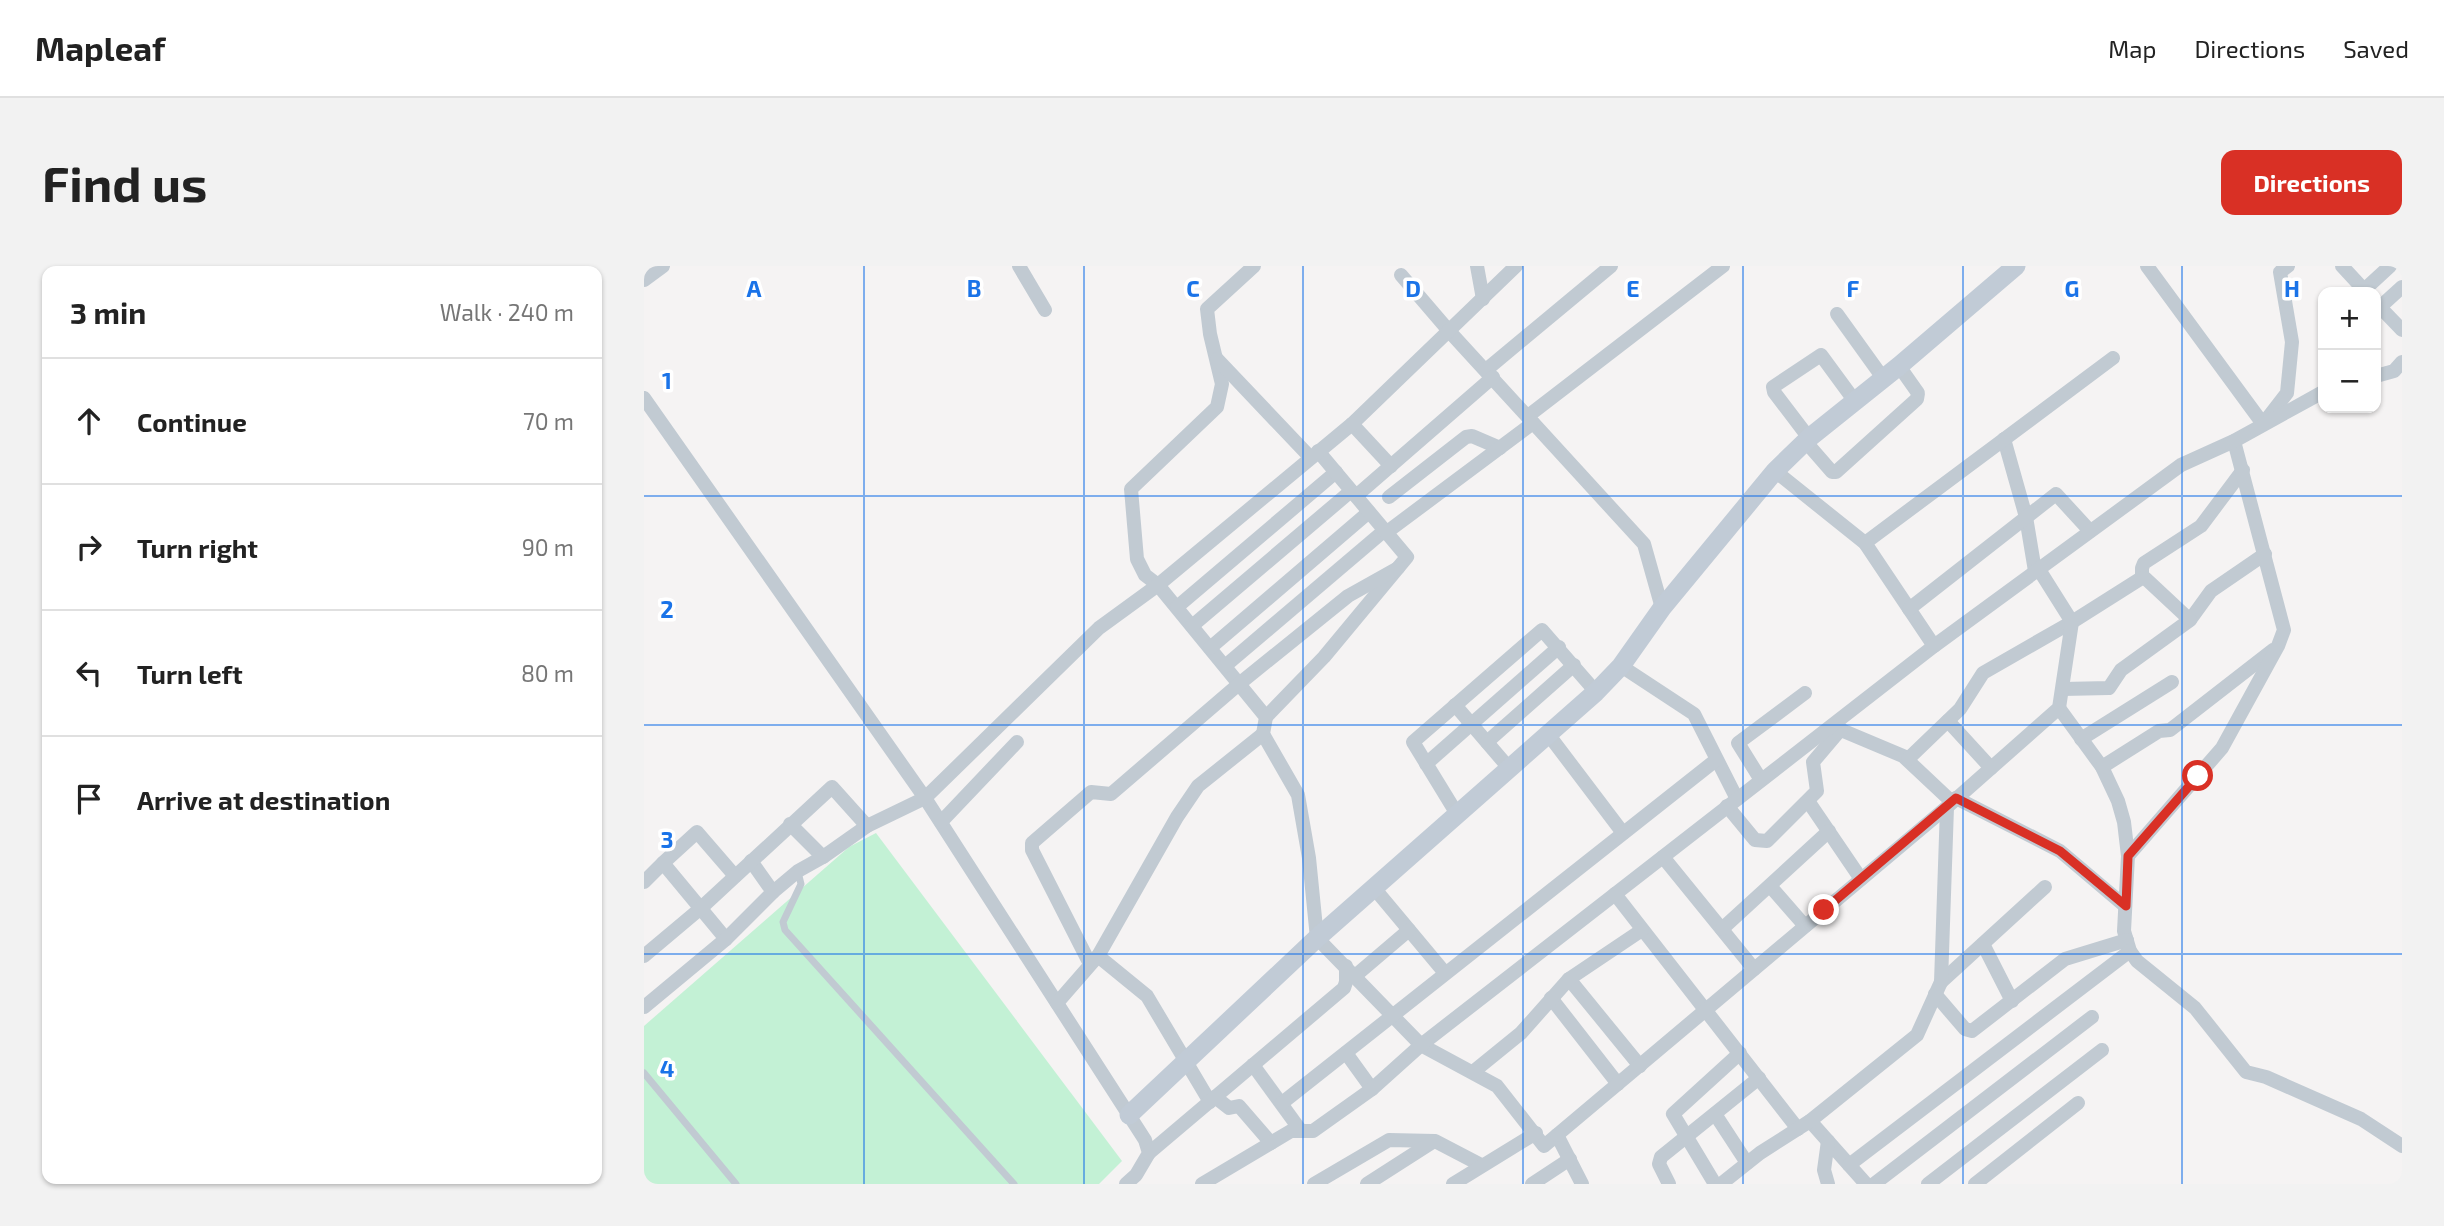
<!DOCTYPE html>
<html lang="en">
<head>
<meta charset="utf-8">
<style>
  :root { --surface:#fff; --page:#f2f2f2; --text:#222; --muted:#767676; --line:#e0e0e0; --accent:#d93025 }
  body { margin:0; font-family:"Exo 2",sans-serif; background:var(--page); color:var(--text) }
  .controls { position:absolute; right:21px; top:21px; display:grid; overflow:hidden; border-radius:14px; box-shadow:0 2px 5px #0004 }
  .controls button { width:63px; height:63px; display:grid; place-items:center; padding:0; border:0; border-bottom:2px solid var(--line); background:var(--surface); color:var(--text); font:35px sans-serif }
  .stop { position:absolute; width:21px; height:21px; margin:-16px; border:5px solid #d93025; border-radius:50%; background:#fff }
  .stop.end { background:#d93025; border-color:#fff; box-shadow:0 2px 7px #0008 }
  .list { margin:0; padding:0; list-style:none }
  h2 { display:flex; justify-content:space-between; align-items:center; height:91px; margin:0; padding:0 28px; font-size:30px }
  h2 small { font-size:23px; font-weight:400; color:var(--muted) }
  .list li { display:grid; grid-template-columns:46px 1fr auto; gap:21px; align-items:center; box-sizing:border-box; height:126px; padding:0 28px; border-top:2px solid var(--line) }
  .list b { display:block; font-size:26px; white-space:nowrap }
  .list em { font-size:23px; font-style:normal; color:var(--muted) }
  .icon { flex:none; width:38px; height:38px; fill:none; stroke:currentColor; stroke-width:2; stroke-linecap:round; stroke-linejoin:round }
  .map { position:relative; flex:none; width:1758px; height:918px; overflow:hidden; border-radius:14px }
  header { display:flex; align-items:center; gap:42px; box-sizing:border-box; height:98px; padding:0 35px; background:var(--surface); border-bottom:2px solid var(--line) }
  header strong { font-size:33px }
  nav { display:flex; gap:38px; margin-inline-start:auto; font-size:24px }
  .intro { display:flex; align-items:center; justify-content:space-between; box-sizing:border-box; height:168px; padding:0 42px }
  h1 { margin:0; font-size:49px }
  .button { padding:18px 32px; border-radius:14px; background:var(--accent); color:#fff; font-size:24px; font-weight:700 }
  main { display:flex; gap:42px; padding:0 42px }
  aside { flex:1; background:var(--surface); border-radius:14px; box-shadow:0 2px 5px #0004 }
  .map>svg:first-child { display:block }
</style>
</head>
<body>
<header>
<strong>Mapleaf</strong>
<nav><a>Map</a><a>Directions</a><a>Saved</a></nav>
</header>
<div class="intro"><h1>Find us</h1><a class="button">Directions</a></div>
<main>
<aside>
<h2>3 min<small>Walk · 240 m</small></h2>
<ul class="list">
<li><svg class="icon" aria-label="ahead" viewBox="0 0 24 24"><path d="M12 20V5M6 11l6-6 6 6"/></svg><div><b>Continue</b></div><em>70 m</em></li>
<li><svg class="icon" aria-label="right" viewBox="0 0 24 24"><path d="M7 20v-9h11M14 6l5 5-5 5"/></svg><div><b>Turn right</b></div><em>90 m</em></li>
<li><svg class="icon" aria-label="left" viewBox="0 0 24 24"><path d="M17 20v-9H6M10 6l-5 5 5 5"/></svg><div><b>Turn left</b></div><em>80 m</em></li>
<li><svg class="icon" aria-label="arrive" viewBox="0 0 24 24"><path d="M6 21V4h12l-3 4 3 4H6"/></svg><div><b>Arrive at destination</b></div></li>
</ul>
</aside>
<div class="map">
<svg width="1758" height="918" viewBox="0 0 1758 918">
  <rect width="100%" height="100%" fill="#f5f3f3"/>
  <polygon fill="#c3f1d5" points="232,567 478,895 455,918 0,918 0,760 205,581"/>
  <g fill="none" stroke-linecap="round" stroke-linejoin="round">
    <g stroke="#c1cad2" stroke-width="7">
      <polyline points="154,606 157,618 139,656 141,664 370,918"/>
      <polyline points="0,807 92,918"/>
    </g>
    <g stroke="#c1cad2" stroke-width="14">
      <polyline points="375,0 401,44"/>
      <polyline points="610,0 563,43 566,68 578,118 573,141 487,223 493,293 501,309 514,319 622,451 619,468 654,529 665,592 673,672 777,779 853,820 900,880 913,869 938,918"/>
      <polyline points="833,0 839,33"/>
      <polyline points="1503,0 1619,158 1643,127 1648,76 1636,6 1644,0"/>
      <polyline points="1698,0 1722,26"/>
      <polyline points="757,9 805,65 1000,278 1018,342"/>
      <polyline points="0,14 19,0"/>
      <polyline points="1720,24 1746,0"/>
      <polyline points="1732,37 1758,64"/>
      <polyline points="1736,41 1758,21"/>
      <polyline points="1193,48 1239,112"/>
      <polyline points="573,93 666,191"/>
      <polyline points="842,104 967,0"/>
      <polyline points="1732,110 1750,105 1758,96"/>
      <polyline points="0,132 281,532 501,874 505,887 492,909 482,918"/>
      <polyline points="884,150 1079,0"/>
      <polyline points="708,158 747,200"/>
      <polyline points="1165,172 1130,126 1129,121 1177,89 1210,134"/>
      <polyline points="1360,173 1382,251 1391,305"/>
      <polyline points="1161,175 1188,206 1192,206 1273,133 1274,127 1255,100"/>
      <polyline points="1131,205 1221,277 1290,380"/>
      <polyline points="712,230 849,111"/>
      <polyline points="745,231 822,171 828,170 856,182"/>
      <polyline points="743,266 889,157"/>
      <polyline points="1221,277 1469,92"/>
      <polyline points="1498,312 1498,302 1500,297 1557,260 1599,204"/>
      <polyline points="533,341 692,206"/>
      <polyline points="1265,343 1412,228 1446,265"/>
      <polyline points="548,360 707,225"/>
      <polyline points="566,382 725,246"/>
      <polyline points="581,400 741,264"/>
      <polyline points="977,400 1050,448 1093,533"/>
      <polyline points="1419,423 1465,422 1477,404 1546,354 1567,325 1621,288"/>
      <polyline points="811,439 865,502"/>
      <polyline points="1415,442 1458,501 1474,535 1480,556 1484,590 1480,665 1486,685 1493,695 1551,742 1602,806 1622,811 1717,853 1758,880"/>
      <polyline points="622,451 680,391 763,291 674,185"/>
      <polyline points="1304,455 1347,502"/>
      <polyline points="1190,461 1259,490 1308,536"/>
      <polyline points="904,468 979,567"/>
      <polyline points="1437,473 1528,416"/>
      <polyline points="843,476 930,399"/>
      <polyline points="1264,493 1316,443 1339,407 1428,356 1496,313 1501,312 1546,354"/>
      <polyline points="782,498 915,381"/>
      <polyline points="1458,501 1515,465 1526,464 1629,384"/>
      <polyline points="1117,514 1094,477 1161,427"/>
      <polyline points="1312,532 1416,585 1481,640"/>
      <polyline points="1164,535 1217,613"/>
      <polyline points="1083,540 1111,574 1123,575 1173,525 1169,496 1197,463"/>
      <polyline points="813,548 769,476 898,364 952,426"/>
      <polyline points="297,556 373,476"/>
      <polyline points="146,558 179,591"/>
      <polyline points="1484,590 1578,482 1634,380 1640,364 1590,175"/>
      <polyline points="1019,591 1110,703"/>
      <polyline points="107,595 129,626"/>
      <polyline points="19,597 53,566 91,610"/>
      <polyline points="0,616 19,597 82,673"/>
      <polyline points="1126,620 1161,660"/>
      <polyline points="730,622 801,707"/>
      <polyline points="971,628 1154,863"/>
      <polyline points="1078,663 1185,565"/>
      <polyline points="1339,678 1368,735"/>
      <polyline points="0,690 57,642 188,521 223,560"/>
      <polyline points="454,690 503,730 566,836"/>
      <polyline points="446,698 388,584 388,577 447,526 467,528 595,418 704,330 754,302"/>
      <polyline points="711,710 765,664"/>
      <polyline points="925,713 996,800"/>
      <polyline points="1297,716 1401,621"/>
      <polyline points="1291,728 1321,763 1328,765 1421,693 1483,674"/>
      <polyline points="907,732 974,818"/>
      <polyline points="413,737 454,690 533,551 554,520 619,468"/>
      <polyline points="0,741 82,673 129,626 154,605 179,591 223,560 281,532 455,362 514,319 708,158 872,0"/>
      <polyline points="702,787 728,823"/>
      <polyline points="609,799 657,865"/>
      <polyline points="829,806 877,767 925,713 998,664"/>
      <polyline points="571,831 585,842 595,840 627,877"/>
      <polyline points="638,837 1072,494"/>
      <polyline points="1071,848 1103,897"/>
      <polyline points="1166,855 1222,918"/>
      <polyline points="913,869 1303,541 1415,442 1428,356 1394,302"/>
      <polyline points="505,887 700,722 702,716 702,700"/>
      <polyline points="1205,899 1486,685"/>
      <polyline points="558,918 647,865 669,865 728,823 777,779 1290,380 1537,199 1590,175 1679,126"/>
      <polyline points="670,918 745,874 791,875 837,899"/>
      <polyline points="723,918 790,875"/>
      <polyline points="809,918 892,867"/>
      <polyline points="888,918 926,893"/>
      <polyline points="1025,918 1015,898 1017,891 1115,812"/>
      <polyline points="1071,918 1029,848 1096,787"/>
      <polyline points="1077,918 1116,887 1166,855 1273,769 1297,716 1303,541"/>
      <polyline points="1184,918 1180,904 1184,875"/>
      <polyline points="1230,918 1448,751"/>
      <polyline points="1284,918 1458,784"/>
      <polyline points="1331,918 1434,837"/>
    </g>
    <polyline stroke="#c1cbd6" stroke-width="19" points="485,849 673,672 952,426 977,400 1018,342 1131,205 1165,172 1255,100 1372,0"/>
  </g>
  <g fill="none" stroke-linecap="round" stroke-linejoin="round">
    <polyline stroke="#d93025" stroke-width="9" points="1180,644 1312,532 1416,585 1482,640 1484,590 1554,510"/>
  </g>
  <path fill="none" stroke="#1a73e8" stroke-width="2" stroke-opacity="0.55" d="M220,0V918M440,0V918M659,0V918M879,0V918M1099,0V918M1319,0V918M1538,0V918M0,230H1758M0,459H1758M0,688H1758"/>
  <g font-size="23" text-anchor="middle" font-weight="bold" fill="#1a73e8" stroke="#fff" stroke-width="7" stroke-linejoin="round" paint-order="stroke">
    <text x="110" y="31">A</text>
    <text x="330" y="31">B</text>
    <text x="549" y="31">C</text>
    <text x="769" y="31">D</text>
    <text x="989" y="31">E</text>
    <text x="1209" y="31">F</text>
    <text x="1428" y="31">G</text>
    <text x="1648" y="31">H</text>
    <text x="23" y="123">1</text>
    <text x="23" y="352">2</text>
    <text x="23" y="582">3</text>
    <text x="23" y="811">4</text>
  </g>
</svg>
<div class="controls">
<button>+</button>
<button>−</button>
</div>
<div class="stop" style="left:1554px;top:510px"></div>
<div class="stop end" style="left:1180px;top:644px"></div>
</div>
</main>
</body>
</html>
